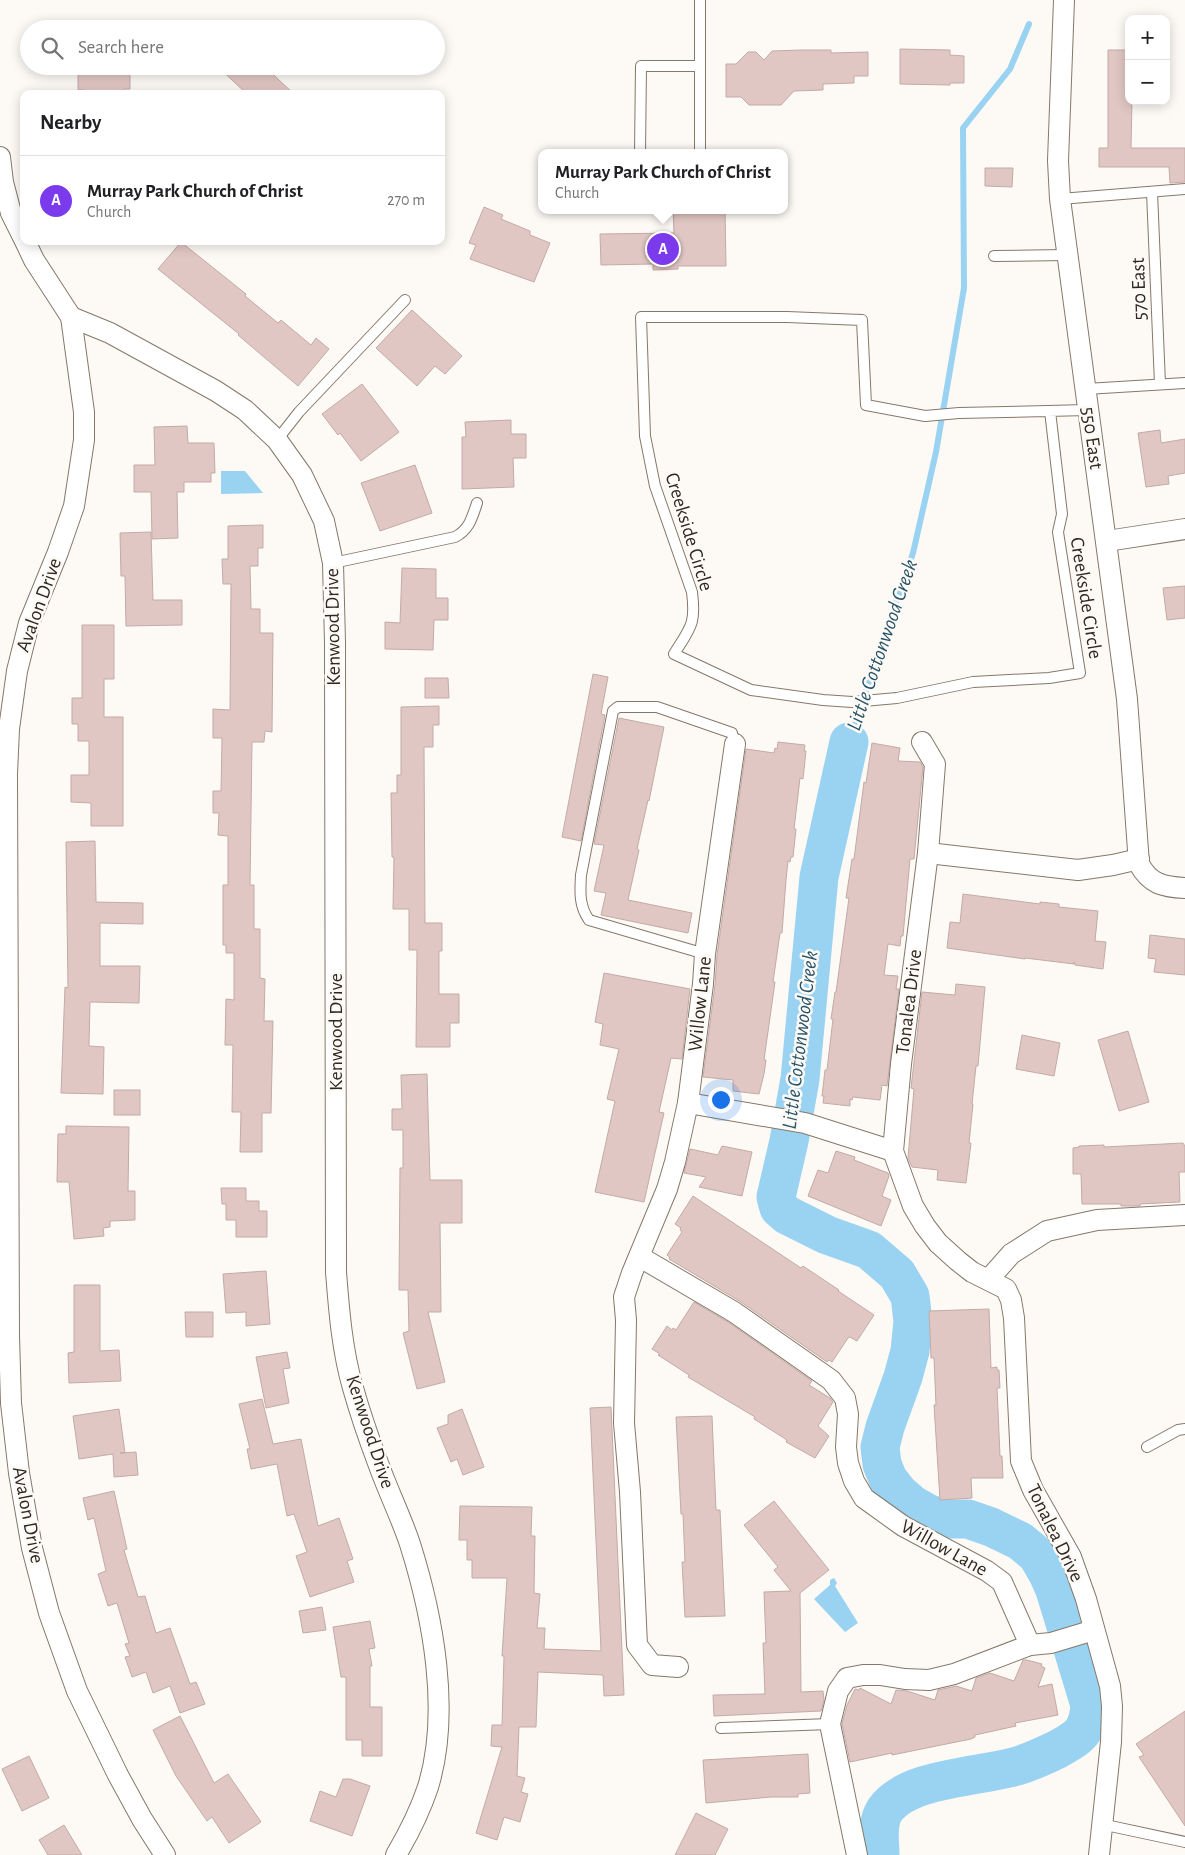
<!DOCTYPE html>
<html lang="en">
<head>
<meta charset="utf-8">
<style>
  :root { --surface:#fff; --page:#f2f2f2; --text:#202124; --muted:#757577; --line:#e0e0e0; --accent:#7c3aed }
  body { margin:0; font-family:"Alegreya Sans",sans-serif; background:var(--page); color:var(--text) }
  .controls { position:absolute; right:15px; top:15px; display:grid; overflow:hidden; border-radius:10px; box-shadow:0 2px 12px #0003 }
  .controls button { width:45px; height:45px; display:grid; place-items:center; padding:0; border:0; border-bottom:1px solid var(--line); background:var(--surface); color:var(--text); font:25px sans-serif }
  .you { position:absolute; left:720px; top:1099px; width:18px; height:18px; margin:-12px; border:4px solid #fff; border-radius:50%; background:#1a73e8; box-shadow:0 0 0 8px #1a73e833 }
  .badge { display:grid; place-items:center; width:32px; height:32px; border-radius:50%; background:var(--accent); color:#fff; font-size:16px; font-weight:700 }
  .pin { position:absolute; translate:-50% -50%; border:2px solid #fff; box-shadow:0 1px 5px #0006 }
  .popup { position:absolute; left:538px; top:149px; width:250px; height:65px; box-sizing:border-box; display:grid; place-content:center; border-radius:10px; background:var(--surface); filter:drop-shadow(0 1px 4px #0005); font-size:16px; white-space:nowrap; color:var(--muted) }
  .popup b { font-size:19px; color:var(--text) }
  .popup::after { content:''; position:absolute; left:50%; top:100%; margin-left:-10px; border:10px solid transparent; border-top-color:var(--surface) }
  .list { margin:0; padding:0; list-style:none }
  h2 { display:flex; justify-content:space-between; align-items:center; height:65px; margin:0; padding:0 20px; font-size:21px }
  h2 small { font-size:16px; font-weight:400; color:var(--muted) }
  .list li { display:grid; grid-template-columns:32px 1fr auto; gap:15px; align-items:center; box-sizing:border-box; height:90px; padding:0 20px; border-top:1px solid var(--line) }
  .list b { display:block; font-size:19px; white-space:nowrap }
  .list p { margin:0; font-size:16px; white-space:nowrap; color:var(--muted) }
  .list em { font-size:16px; font-style:normal; color:var(--muted) }
  .icon { flex:none; width:28px; height:28px; fill:none; stroke:currentColor; stroke-width:2; stroke-linecap:round; stroke-linejoin:round }
  .map { position:relative; flex:none; width:1185px; height:1855px; overflow:hidden }
  .search { position:absolute; background:var(--surface); box-shadow:0 2px 12px #0003; left:20px; top:20px; width:425px; height:55px; display:flex; align-items:center; gap:12px; box-sizing:border-box; padding:0 18px; border-radius:28px; color:var(--muted); font-size:19px }
  .panel { position:absolute; background:var(--surface); box-shadow:0 2px 12px #0003; left:20px; top:90px; width:425px; height:155px; border-radius:10px }
  .map>svg:first-child { display:block }
</style>
</head>
<body>
<div class="map">
<svg width="1185" height="1855" viewBox="0 0 1185 1855">
  <rect width="100%" height="100%" fill="#fdfaf6"/>
  <g fill="#9ad3f2">
    <polygon points="221,471 245,471 263,493 221,494"/>
    <polygon points="834,1578 837,1583 835,1586 858,1623 845,1632 814,1599 830,1585 830,1580"/>
  </g>
  <g fill="none" stroke-linecap="round" stroke-linejoin="round">
    <polyline stroke="#9ad3f2" stroke-width="6" points="849,742 913,553 936,452 964,288 963,128 1010,69 1029,24"/>
    <path stroke="#9ad3f2" stroke-width="39" d="M849,742L819,877L800,1079L789,1141L776,1197L779,1208L787,1215L827,1235L869,1250L897,1274L910,1296L913,1321L910,1351L903,1377L885,1427L880,1447L882,1464L888,1479L899,1493L913,1505L927,1513L943,1519H968L991,1527L1020,1541L1037,1555L1048,1574L1055,1590L1090,1705C1088,1732 1080,1737 1056,1750C1043,1756 1031,1762 1017,1766C981,1777 908,1777 885,1810C876,1823 880,1841 880,1855"/>
  </g>
  <g fill="#e1c7c3" stroke="#c3aaa6">
    <polygon points="900,49 950,50 950,55 964,56 964,83 950,83 950,85 900,84"/>
    <polygon points="801,50 831,50 831,53 868,52 868,76 854,76 854,83 823,84 823,90 794,91 781,105 749,105 741,97 726,97 726,64 736,64 748,52 756,52 764,60 772,51"/>
    <polygon points="1108,50 1129,50 1129,101 1132,101 1131,148 1185,148 1185,182 1170,183 1169,167 1099,167 1099,148 1108,148"/>
    <polygon points="78,66 130,66 130,89 124,89 124,94 84,94 84,90 78,90"/>
    <polygon points="217,66 264,66 294,94 247,94"/>
    <polygon points="985,168 1013,168 1012,187 985,186"/>
    <polygon points="484,207 503,215 501,219 530,231 530,235 550,243 534,282 470,259 476,245 469,243"/>
    <polygon points="673,210 725,210 726,266 678,266 678,269 653,270 653,264 601,265 600,234 674,233"/>
    <polygon points="181,242 246,294 245,296 278,323 281,320 311,345 316,338 329,349 298,386 238,335 239,334 158,269"/>
    <polygon points="412,310 462,356 445,374 435,366 417,386 376,348"/>
    <polygon points="362,384 399,432 361,461 340,433 338,435 322,414"/>
    <polygon points="511,420 511,434 526,434 526,458 513,458 514,487 462,489 462,437 466,437 465,422"/>
    <polygon points="187,426 188,443 214,443 215,473 211,473 211,482 184,482 184,492 177,492 178,538 152,539 151,492 134,492 134,465 155,465 154,427"/>
    <polygon points="1160,430 1161,443 1185,439 1185,473 1168,476 1169,484 1146,487 1138,433"/>
    <polygon points="415,465 432,513 380,531 361,483"/>
    <polygon points="263,525 263,548 258,548 258,566 250,566 251,609 260,609 260,633 273,633 272,732 265,731 264,742 252,742 250,885 254,885 254,929 260,929 260,978 265,979 264,1021 273,1021 271,1113 262,1113 262,1152 240,1152 241,1112 232,1112 233,1045 225,1045 226,999 234,1000 234,953 226,953 226,945 223,945 223,885 228,885 228,836 218,835 219,813 213,813 213,791 221,791 222,738 213,738 213,709 230,710 231,584 223,584 222,559 228,559 228,526"/>
    <polygon points="151,532 153,600 182,600 182,625 126,626 125,576 121,576 120,533"/>
    <polygon points="402,568 436,569 436,598 448,598 448,620 434,620 433,650 385,649 385,622 400,623"/>
    <polygon points="1185,586 1185,618 1167,620 1163,588"/>
    <polygon points="82,625 114,625 114,679 104,679 104,717 123,717 123,826 91,826 91,803 71,802 71,775 89,775 89,741 78,741 78,724 72,724 72,698 82,698"/>
    <polygon points="593,674 608,677 601,714 605,715 581,841 562,837"/>
    <polygon points="425,678 448,678 449,698 425,698"/>
    <polygon points="439,706 439,725 433,725 433,747 424,747 425,923 442,923 442,951 439,951 439,994 459,994 459,1023 450,1023 450,1047 416,1047 417,950 409,950 409,909 393,909 394,857 392,857 391,793 397,793 397,775 401,775 401,707"/>
    <polygon points="619,718 664,727 649,801 648,800 637,849 639,850 628,900 692,913 688,933 601,915 606,893 594,891 604,845 594,844"/>
    <polygon points="778,742 805,745 804,751 806,751 803,779 800,778 794,829 796,829 793,857 791,857 790,862 788,861 786,880 782,933 780,933 773,982 775,982 764,1060 766,1060 764,1074 759,1094 733,1091 733,1080 703,1077 715,985 717,955 746,749 774,753 775,748 777,749"/>
    <polygon points="872,743 900,748 898,761 920,762 923,767 914,859 910,859 903,936 901,936 900,946 888,944 884,975 898,976 896,989 899,989 887,1086 882,1085 880,1100 853,1097 852,1100 850,1099 850,1106 823,1103 824,1096 822,1096 825,1070 827,1070 833,1019 831,1019 835,992 836,992 849,898 846,898 852,859 854,859 864,782 866,783"/>
    <polygon points="95,841 96,902 143,903 143,924 100,923 100,966 140,966 139,1003 90,1002 89,1046 104,1047 103,1094 61,1093 65,987 68,988 66,842"/>
    <polygon points="963,894 1040,904 1040,902 1059,904 1059,907 1098,911 1095,941 1106,942 1103,969 1075,965 1074,962 1074,964 1025,958 1025,959 947,948 950,922 960,923"/>
    <polygon points="1150,935 1185,939 1185,975 1154,972 1156,959 1148,958"/>
    <polygon points="604,973 690,989 682,1059 671,1058 659,1112 664,1113 644,1202 595,1192 615,1101 607,1099 619,1049 600,1045 603,1024 595,1022"/>
    <polygon points="956,984 985,987 978,1066 976,1066 972,1104 973,1104 969,1143 971,1143 966,1183 937,1180 938,1170 912,1167 908,1158 914,1089 911,1088 922,992 955,995"/>
    <polygon points="1128,1031 1149,1102 1119,1111 1098,1040"/>
    <polygon points="1022,1035 1060,1043 1054,1076 1016,1069"/>
    <polygon points="427,1074 430,1180 462,1180 462,1223 440,1223 441,1312 428,1312 445,1382 417,1389 403,1333 409,1331 408,1290 399,1290 400,1168 403,1168 403,1130 392,1130 392,1109 402,1109 401,1075"/>
    <rect x="114" y="1090" width="26" height="25"/>
    <polygon points="66,1126 129,1127 128,1191 135,1191 135,1220 110,1221 110,1227 103,1228 104,1236 74,1239 69,1182 57,1182 58,1134 66,1134"/>
    <polygon points="1183,1143 1185,1146 1185,1172 1179,1172 1180,1202 1140,1204 1140,1206 1121,1206 1121,1204 1082,1204 1081,1174 1073,1174 1073,1148 1079,1147 1079,1146 1104,1145 1104,1147"/>
    <polygon points="722,1146 752,1152 742,1196 699,1187 706,1177 684,1173 690,1149 718,1155"/>
    <polygon points="836,1151 855,1157 854,1160 888,1173 889,1176 882,1196 891,1200 881,1226 808,1196 818,1170 828,1173"/>
    <polygon points="221,1188 246,1188 246,1201 259,1201 259,1211 267,1211 267,1237 236,1237 236,1220 226,1220 226,1204 222,1204"/>
    <polygon points="693,1196 801,1268 803,1266 839,1290 838,1291 874,1315 857,1341 850,1337 848,1338 832,1362 829,1360 827,1362 741,1302 669,1259 670,1258 667,1255 682,1232 680,1230 681,1228 675,1224"/>
    <polygon points="266,1271 270,1324 246,1326 246,1312 226,1313 223,1274"/>
    <polygon points="74,1285 100,1285 100,1351 119,1350 121,1381 69,1383 68,1353 74,1352"/>
    <polygon points="694,1302 728,1322 812,1381 809,1385 830,1398 833,1402 818,1426 829,1436 815,1458 786,1442 787,1440 754,1419 755,1417 750,1414 688,1377 689,1375 658,1355 660,1354 652,1349 667,1326 672,1330 673,1328 676,1330"/>
    <polygon points="989,1309 991,1368 997,1367 997,1370 999,1370 1000,1388 997,1388 1000,1456 1002,1456 1003,1478 971,1478 972,1498 940,1500 934,1405 936,1405 934,1358 931,1358 929,1311"/>
    <polygon points="185,1312 213,1312 213,1337 186,1337"/>
    <polygon points="287,1352 290,1368 283,1369 289,1403 266,1408 256,1357"/>
    <polygon points="262,1399 273,1444 301,1439 318,1526 339,1518 353,1559 347,1561 354,1582 310,1597 296,1556 307,1552 294,1514 287,1516 277,1464 251,1469 247,1449 250,1449 239,1404"/>
    <polygon points="611,1407 624,1695 604,1696 603,1675 538,1672 536,1727 519,1727 517,1776 525,1778 521,1792 528,1794 520,1822 504,1817 497,1840 476,1833 502,1747 491,1746 492,1725 502,1725 504,1656 502,1656 507,1578 472,1578 472,1560 467,1560 467,1540 459,1540 460,1506 532,1507 531,1536 535,1536 534,1593 540,1594 537,1628 545,1628 544,1649 601,1651 590,1408"/>
    <polygon points="119,1409 125,1453 120,1453 136,1452 138,1475 114,1477 113,1454 79,1459 73,1416"/>
    <polygon points="462,1409 484,1467 463,1475 457,1459 451,1462 437,1428 448,1424 448,1415"/>
    <polygon points="712,1416 716,1510 720,1510 725,1616 685,1617 682,1562 685,1562 683,1514 681,1514 676,1417"/>
    <polygon points="114,1491 127,1549 124,1550 138,1597 145,1596 156,1633 170,1628 190,1684 196,1682 205,1704 180,1713 170,1686 153,1693 146,1672 132,1677 125,1657 130,1656 125,1644 129,1643 117,1603 108,1606 98,1574 106,1571 94,1518 88,1520 83,1498"/>
    <polygon points="774,1501 829,1570 800,1593 801,1692 823,1691 824,1700 821,1711 714,1716 713,1695 765,1694 763,1643 766,1643 764,1592 791,1591 774,1570 778,1567 744,1525"/>
    <polygon points="322,1607 326,1630 303,1633 299,1611"/>
    <polygon points="370,1621 375,1648 369,1649 372,1666 370,1666 370,1707 382,1707 382,1756 362,1756 362,1740 346,1740 346,1677 341,1677 333,1627"/>
    <polygon points="1023,1660 1027,1660 1042,1664 1041,1666 1045,1668 1038,1687 1052,1684 1058,1715 1015,1723 1016,1726 975,1735 975,1737 971,1739 892,1755 892,1753 850,1762 842,1724 847,1705 855,1689 859,1690 860,1688 891,1704 896,1690 907,1691 935,1700 938,1690 956,1686 972,1691 976,1678 990,1673 1014,1681"/>
    <polygon points="1185,1711 1185,1826 1139,1757 1144,1755 1136,1744"/>
    <polygon points="180,1716 214,1783 228,1774 261,1822 229,1843 212,1817 207,1821 176,1776 153,1730"/>
    <polygon points="808,1754 810,1793 798,1794 798,1797 771,1797 706,1803 703,1760"/>
    <polygon points="29,1756 49,1798 22,1811 2,1769"/>
    <polygon points="343,1779 350,1779 370,1786 352,1836 310,1821 320,1791 336,1797"/>
    <polygon points="696,1813 728,1829 715,1855 675,1855"/>
    <polygon points="64,1825 82,1855 48,1855 39,1840"/>
  </g>
  <g fill="none" stroke-linecap="round" stroke-linejoin="round">
    <g stroke="#867868" stroke-width="12">
      <g id="lane">
        <polyline points="700,0 700,153"/>
        <polyline points="640,153 641,66 700,66"/>
        <polyline points="1152,192 1160,384"/>
        <polyline points="1060,199 1185,189"/>
        <polyline points="994,256 1066,255"/>
        <polyline points="1086,389 1185,383"/>
        <path d="M1050,411L1062,514L1058,532L1080,673L1049,678L973,682L897,698L852,702L823,700L751,690L674,654C691,627 696,624 692,592L655,486L645,436L641,317H787L862,320L866,405L925,416L959,413L1088,410"/>
        <polyline points="277,440 299,412 405,300"/>
        <path d="M333,563L455,537C469,530 472,518 477,503"/>
        <path d="M705,954L589,920C579,906 580,892 581,875L613,711L618,707H657L732,733L735,744"/>
        <polyline points="1147,1447 1178,1430 1185,1429"/>
        <polyline points="721,1728 830,1724"/>
        <polyline points="1101,1824 1185,1842"/>
      </g>
    </g>
    <g stroke="#867868" stroke-width="22">
      <g id="street">
        <path d="M1064,0L1058,161L1060,199L1127,699L1139,864C1150,884 1163,887 1185,888"/>
        <polyline points="0,157 3,182 11,213 24,239"/>
        <polyline points="25,241 34,260 71,317 84,412 84,440 74,506 58,552 29,623 17,671 9,729 7,774 9,1336 11,1403 19,1473 32,1548 49,1613 77,1691 118,1775 142,1819 165,1855"/>
        <path d="M71,317L110,333L216,391L245,410L277,440L302,475L324,521L333,563L335,643L336,1272C339,1310 342,1350 353,1388C360,1413 369,1439 378,1463C388,1491 401,1517 410,1544C433,1617 451,1712 428,1787C420,1811 409,1833 396,1855"/>
        <polyline points="1107,541 1185,529"/>
        <polyline points="922,742 935,764 928,853 901,1064 893,1151 913,1206 925,1226 938,1243 958,1261 972,1272 1006,1289 1011,1300 1014,1318 1021,1461 1033,1490 1071,1557 1086,1599 1110,1686 1112,1706 1111,1742 1099,1855"/>
        <polyline points="928,853 1078,870 1113,865 1139,859"/>
        <polyline points="688,1103 805,1123 893,1151"/>
        <polyline points="640,1257 734,1312 831,1380 845,1398 848,1414 846,1447 848,1463 854,1481 864,1498 903,1526 987,1571 1002,1582 1030,1645 954,1674 929,1680 905,1679 880,1675 863,1675 847,1678 838,1691 830,1724 857,1855"/>
        <polyline points="989,1279 1011,1254 1047,1231 1097,1220 1185,1215"/>
        <polyline points="1030,1645 1051,1643 1094,1630"/>
        <polyline points="678,1667 652,1665 637,1645 630,1492 624,1423 626,1320 624,1297 632,1273 667,1189 675,1162 688,1103 703,984 705,954 735,744"/>
      </g>
    </g>
    <use href="#lane" stroke="#fff" stroke-width="10"/>
    <use href="#street" stroke="#fff" stroke-width="20"/>
  </g>
  <g text-anchor="middle" dominant-baseline="central" stroke-width="5" stroke-linejoin="round" paint-order="stroke">
    <g font-size="20" fill="#2e2821" stroke="#fdfaf6">
      <text transform="translate(1139 289) rotate(-92)">570 East</text>
      <text transform="translate(1092 438) rotate(82)">550 East</text>
      <text transform="translate(689 532) rotate(73)">Creekside Circle</text>
      <text transform="translate(1086 598) rotate(81)">Creekside Circle</text>
      <text transform="translate(39 605) rotate(-70)">Avalon Drive</text>
      <text transform="translate(333 627) rotate(-91)">Kenwood Drive</text>
      <text transform="translate(909 1002) rotate(-83)">Tonalea Drive</text>
      <text transform="translate(700 1004) rotate(-84)">Willow Lane</text>
      <text transform="translate(336 1032) rotate(-90)">Kenwood Drive</text>
      <text transform="translate(370 1432) rotate(72)">Kenwood Drive</text>
      <text transform="translate(28 1515) rotate(79)">Avalon Drive</text>
      <text transform="translate(1055 1533) rotate(64)">Tonalea Drive</text>
      <text transform="translate(944 1548) rotate(29)">Willow Lane</text>
    </g>
    <g font-size="21" font-style="italic" fill="#265268" stroke="#fdfaf6">
      <text transform="translate(882 645) rotate(-71)">Little Cottonwood Creek</text>
      <text transform="translate(800 1040) rotate(-83)">Little Cottonwood Creek</text>
    </g>
  </g>
</svg>
<div class="controls">
<button>+</button>
<button>−</button>
</div>
<div class="you"></div>
<div class="pin badge" style="left:663px;top:249px">A</div>
<div class="popup"><b>Murray Park Church of Christ</b>Church</div>
<div class="search"><svg class="icon" aria-label="search" viewBox="0 0 24 24"><circle cx="10" cy="10" r="6"/><path d="M15 15l6 6"/></svg>Search here</div>
<section class="panel">
<h2>Nearby<small></small></h2>
<ul class="list">
<li><span class="badge">A</span><div><b>Murray Park Church of Christ</b><p>Church</p></div><em>270 m</em></li>
</ul>
</section>
</div>
</body>
</html>
